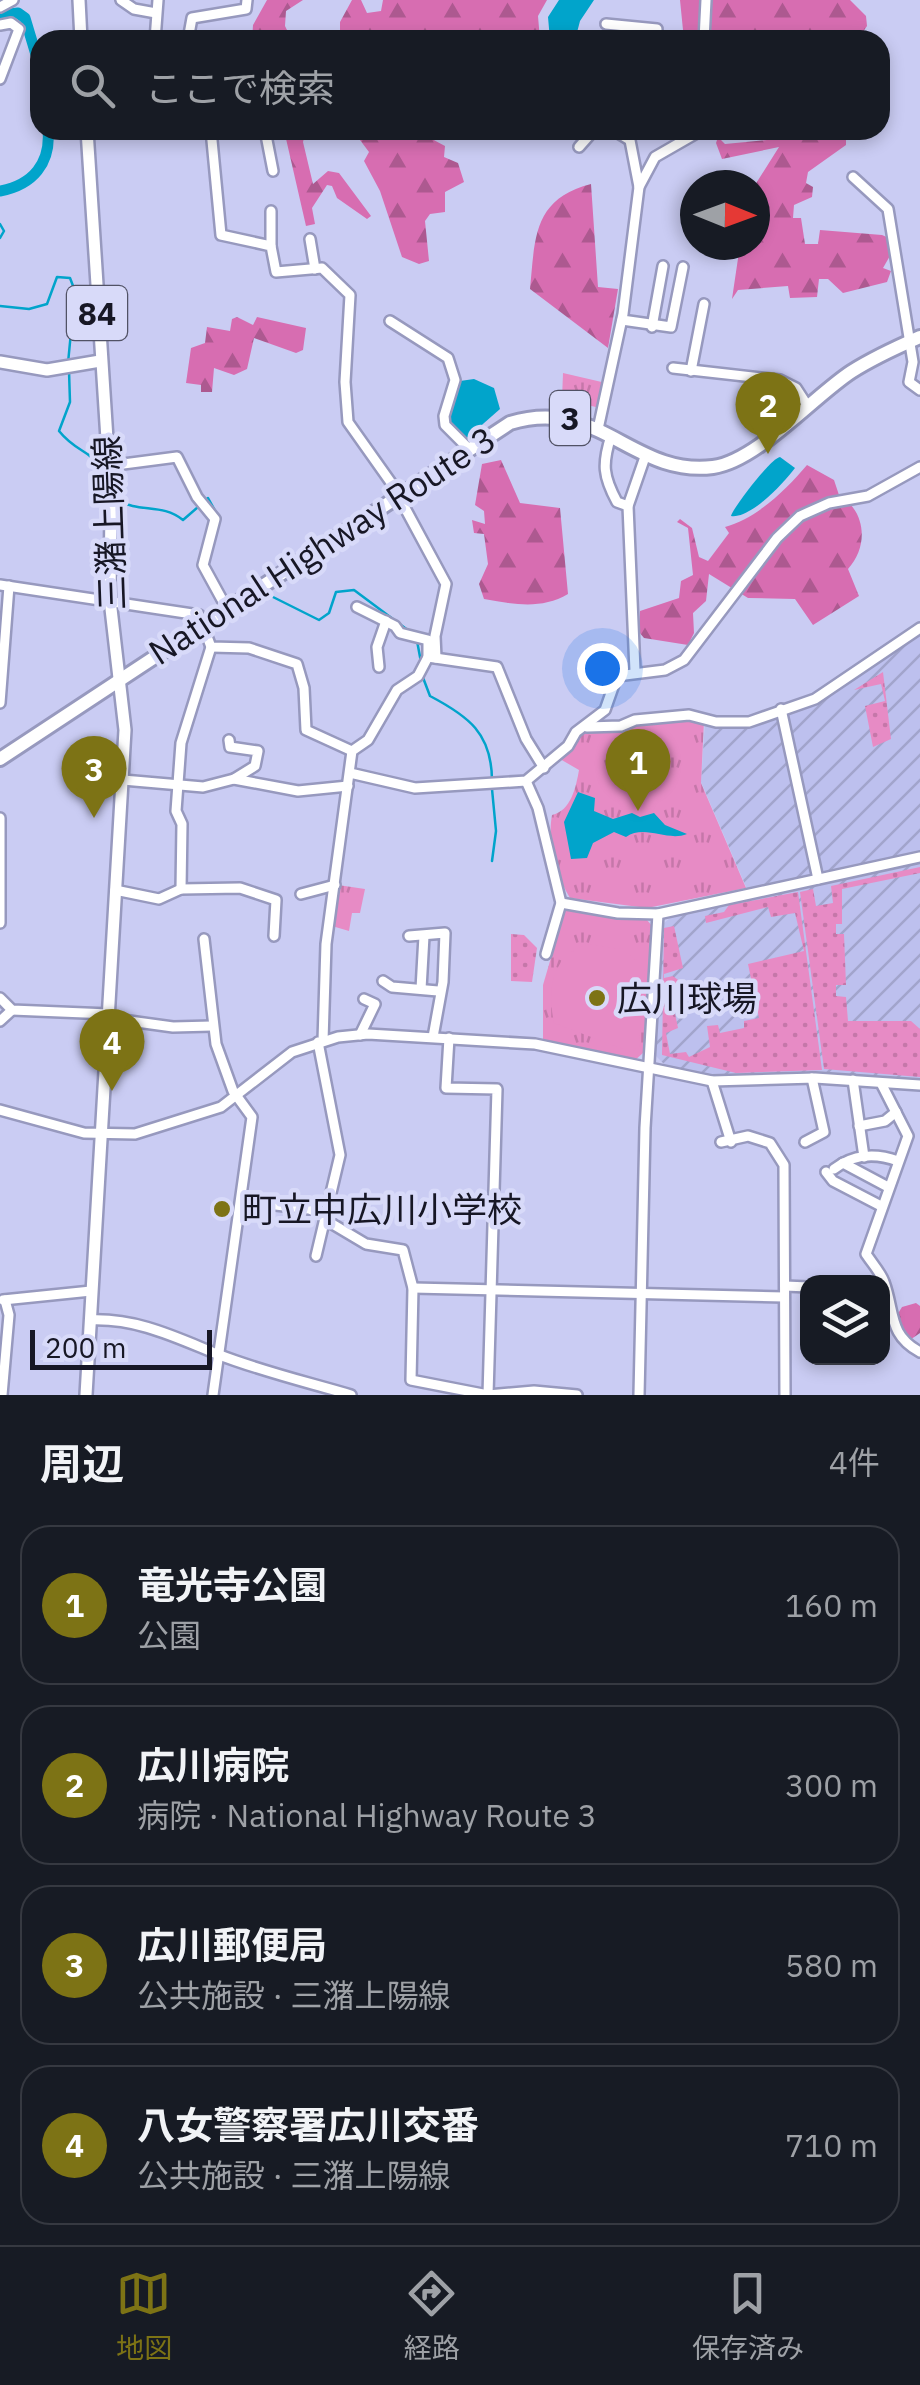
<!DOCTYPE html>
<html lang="ja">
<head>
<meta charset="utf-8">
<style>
  :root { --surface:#171b24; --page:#242831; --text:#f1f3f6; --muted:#9ea1a6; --line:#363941; --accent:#7d7315 }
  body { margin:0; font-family:"IBM Plex Sans","Noto Sans JP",sans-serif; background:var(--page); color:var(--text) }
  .controls { position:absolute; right:30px; bottom:30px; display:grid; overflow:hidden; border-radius:20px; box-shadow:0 5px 15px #0003 }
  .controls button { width:90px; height:90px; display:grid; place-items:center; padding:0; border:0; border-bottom:2px solid var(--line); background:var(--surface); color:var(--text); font:50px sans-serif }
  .compass { position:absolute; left:680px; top:170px; width:90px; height:90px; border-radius:50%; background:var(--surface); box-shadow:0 5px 15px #0003; rotate:91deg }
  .scale { position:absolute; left:30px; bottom:25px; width:182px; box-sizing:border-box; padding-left:10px; border:5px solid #171725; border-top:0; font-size:28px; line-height:35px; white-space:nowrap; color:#171725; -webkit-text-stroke:8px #d8daf9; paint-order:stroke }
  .you { position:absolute; left:602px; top:668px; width:35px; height:35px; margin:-25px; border:8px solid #fff; border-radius:50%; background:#1a73e8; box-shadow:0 0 0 15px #1a73e833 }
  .badge { display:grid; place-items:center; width:65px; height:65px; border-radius:50%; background:var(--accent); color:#fff; font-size:32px; font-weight:700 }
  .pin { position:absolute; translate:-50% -82px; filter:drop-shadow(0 2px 5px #0008) }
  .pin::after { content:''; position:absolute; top:52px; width:35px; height:30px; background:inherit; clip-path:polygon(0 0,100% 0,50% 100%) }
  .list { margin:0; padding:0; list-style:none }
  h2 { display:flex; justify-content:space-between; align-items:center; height:130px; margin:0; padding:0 40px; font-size:42px }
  h2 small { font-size:32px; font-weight:400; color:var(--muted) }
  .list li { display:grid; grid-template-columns:65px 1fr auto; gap:30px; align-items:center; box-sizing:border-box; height:160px; margin:0 20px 20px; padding:0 20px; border:2px solid var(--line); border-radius:30px }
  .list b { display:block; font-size:38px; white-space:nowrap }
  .list p { margin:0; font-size:32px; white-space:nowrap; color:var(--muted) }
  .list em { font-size:32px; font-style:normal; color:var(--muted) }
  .icon { flex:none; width:55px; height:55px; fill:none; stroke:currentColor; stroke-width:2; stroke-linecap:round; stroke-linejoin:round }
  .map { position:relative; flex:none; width:920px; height:1395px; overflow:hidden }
  .search { position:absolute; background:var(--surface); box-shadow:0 5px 15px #0003; left:30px; right:30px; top:30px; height:110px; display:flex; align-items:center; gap:25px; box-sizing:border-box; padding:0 35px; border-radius:30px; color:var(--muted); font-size:38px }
  .sheet { height:850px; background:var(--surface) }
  nav { display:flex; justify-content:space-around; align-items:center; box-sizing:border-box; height:140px; border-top:2px solid var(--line); background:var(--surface); font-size:28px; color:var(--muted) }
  nav a { display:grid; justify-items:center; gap:5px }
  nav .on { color:var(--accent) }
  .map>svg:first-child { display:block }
</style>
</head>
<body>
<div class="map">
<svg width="920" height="1395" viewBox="0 0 920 1395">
  <defs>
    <pattern id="industrial-furrows" width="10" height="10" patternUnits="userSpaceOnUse" patternTransform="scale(2.5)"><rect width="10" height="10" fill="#bdc0ee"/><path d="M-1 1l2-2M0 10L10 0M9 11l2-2" fill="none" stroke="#a2a4cc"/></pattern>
    <pattern id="grass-dots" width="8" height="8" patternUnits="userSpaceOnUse" patternTransform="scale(2.5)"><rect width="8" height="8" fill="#e78bc5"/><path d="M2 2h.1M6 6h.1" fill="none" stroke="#c577a9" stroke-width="1.8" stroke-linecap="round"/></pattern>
    <pattern id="forest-firs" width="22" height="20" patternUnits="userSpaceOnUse" patternTransform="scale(2.5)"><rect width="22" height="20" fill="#d76db1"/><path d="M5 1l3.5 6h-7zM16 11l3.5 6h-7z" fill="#ad5990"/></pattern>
    <pattern id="park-tufts" width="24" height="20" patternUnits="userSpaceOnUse" patternTransform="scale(2.5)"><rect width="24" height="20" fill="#e78bc5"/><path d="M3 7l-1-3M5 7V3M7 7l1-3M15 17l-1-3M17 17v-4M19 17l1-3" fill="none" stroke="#c577a9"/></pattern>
  </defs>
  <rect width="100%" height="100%" fill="#caccf3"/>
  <g fill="url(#industrial-furrows)">
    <polygon points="920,632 920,852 747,889 701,782 705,722 740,725 834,689"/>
    <polygon points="920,863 920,1081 831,1075 719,1077 669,1069 655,1055 662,925 671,917"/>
  </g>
  <g fill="url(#grass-dots)">
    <polygon points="883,672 891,739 873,747 865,706 885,701 881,684 854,690"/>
    <polygon points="920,867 920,873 842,889 842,924 836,924 836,934 844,934 846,985 836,985 836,996 846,997 848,1021 911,1021 920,1029 920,1077 824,1069 800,892 813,889 816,906 833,903 831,886"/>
    <polygon points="798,892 822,1070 736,1073 662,1055 664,928 674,926 683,968 664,974 664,978 673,976 687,987 679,989 681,1002 673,1004 678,1028 666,1033 670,1054 686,1052 689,1057 710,1047 707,1026 718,1025 720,1033 744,1028 744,1021 759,1018 748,964 804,951 795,913 771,917 768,907 706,923 705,916 724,912 729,905"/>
    <polygon points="511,934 524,935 537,948 532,982 511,981"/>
  </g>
  <g fill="url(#forest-firs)">
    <polygon points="267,0 303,0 286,11 285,26 292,40 252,40 253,25"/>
    <polygon points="352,0 361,0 367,13 381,11 383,0 547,0 538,16 540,40 340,40 340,22"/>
    <path d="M680,0H850L866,16L867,26L858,39C838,33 821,24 804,40H684Z"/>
    <polygon points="284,130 306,130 303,142 313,184 328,171 339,173 371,216 367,219 337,198 332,186 327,185 312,208 315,224 306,226"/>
    <polygon points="364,130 430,138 445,146 444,157 458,163 464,182 445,192 445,212 430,214 425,221 429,261 419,264 402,257 380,191 364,161 369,152 360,140"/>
    <polygon points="807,130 846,138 846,145 808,172 806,183 813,187 812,197 794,205 793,218 801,218 805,244 818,244 820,230 882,235 889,238 891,254 883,268 891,271 887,282 843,293 828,279 819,279 817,297 790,298 788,286 738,290 732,299 740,245 755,245 755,185 779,147 722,159 716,143 718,137 725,144 807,136"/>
    <path d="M591,184L598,287L618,289L608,348L530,289C535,238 533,199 591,184Z"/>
    <polygon points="237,317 253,325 257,317 306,328 303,350 296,353 254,338 247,369 234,375 214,368 212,392 201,392 201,385 186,383 191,348 205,343 207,327 230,331 232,319"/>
    <path d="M501,460L520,503L560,508L568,594C541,610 513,604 484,599L479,584L488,564L484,534L474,533L472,520L485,524L484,511L475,505L482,464Z"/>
    <path d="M807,465L834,480L839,495C866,511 869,546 848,569L859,596L813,625L795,599L748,598L709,574L706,601L693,613L694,633L688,645L644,638L639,632L640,611L679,598L681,581L693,575L688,528L677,522L680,519L692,528L699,557L708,561L729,533L725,527C756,519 786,490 807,465Z"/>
    <polygon points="916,1303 920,1306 920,1333 907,1342 894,1320 902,1307"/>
  </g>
  <g fill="url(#park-tufts)">
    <polygon points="563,373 606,383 600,408 562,399"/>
    <path d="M683,719L704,721L701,783L746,888L647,908L570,898C556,875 547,842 552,815C571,811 576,787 579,770L560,759L577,736L587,731Z"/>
    <polygon points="338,885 365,889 360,913 352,913 349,931 332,926"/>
    <polygon points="565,910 647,920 653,927 643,1053 633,1062 543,1041 543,985"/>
  </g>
  <path fill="#e78bc5" d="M590,944L620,949L645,966L639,1047L631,1052L554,1023C547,989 551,954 590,944Z"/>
  <g fill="#01a4cb">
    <polygon points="559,0 594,0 580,21 575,40 550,40 548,17"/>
    <polygon points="474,379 494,388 500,409 467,438 447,418 460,381"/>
    <path d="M780,457L795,468C783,484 750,519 731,516C732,509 771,458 780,457Z"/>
    <path d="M578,792L595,798L594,811L613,819L632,813L640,817L654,813L665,825L687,834C667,842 645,824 626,837L614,832L593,843L587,858L571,859L564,822Z"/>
  </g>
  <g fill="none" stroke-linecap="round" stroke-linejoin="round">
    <g stroke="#01a4cb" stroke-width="2.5">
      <polyline points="0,224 4,231 0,238"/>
      <polyline points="0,306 29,309 47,304 57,277 70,278 75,291 68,363"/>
      <path d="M69,371L70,402L59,431C83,461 104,446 98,493L104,498"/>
      <path d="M117,500C140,513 162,503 183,520L198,507"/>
      <polyline points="204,501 208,498 218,516"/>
      <polyline points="249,603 265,593 319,620 329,613 336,592 354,590 409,631"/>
      <polyline points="417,641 421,662"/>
      <path d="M422,675L430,696C468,716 492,733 492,781"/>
      <polyline points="492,789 496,831 492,861"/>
    </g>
    <g stroke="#01a4cb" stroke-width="11">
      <polyline points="0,15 18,13 25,18 40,68"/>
      <path d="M0,191C33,185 51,163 48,130"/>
    </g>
    <g stroke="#9799be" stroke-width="14">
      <g id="minor">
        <polyline points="121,0 134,9 156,13"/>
        <polyline points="0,7 13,0"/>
        <polyline points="606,24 657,29 653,40"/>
        <polyline points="0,25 11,23 19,29 0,79"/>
        <polyline points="155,40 158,0"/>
        <polyline points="188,40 192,18 246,9 247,0"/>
        <polyline points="704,40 706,0"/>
        <polyline points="211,130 221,235 271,246 276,272 322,268 350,295 345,382 348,422 399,494"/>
        <polyline points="265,130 273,171"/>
        <polyline points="613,130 628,139"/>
        <polyline points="628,130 639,187"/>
        <polyline points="579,147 594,130"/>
        <polyline points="853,177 888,209 913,362 909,382 920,390"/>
        <polyline points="310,239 315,269"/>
        <polyline points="271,246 271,211"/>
        <polyline points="622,320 671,327 683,267"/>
        <polyline points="390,321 448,358 455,380 444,416 445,425 468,448"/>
        <polyline points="652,327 663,266"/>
        <polyline points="673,368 780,380 796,388 807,405"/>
        <polyline points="691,371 704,304"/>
        <polyline points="598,429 623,314 639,187 655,157 702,130"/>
        <path d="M611,436C602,464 603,476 617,502L628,506"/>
        <polyline points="108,466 177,457 197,497 215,519 203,565 226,607"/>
        <polyline points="398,495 446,584 435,636 436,658"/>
        <polyline points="0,585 199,615 211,647 249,648 297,664 304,688 306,730 352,751"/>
        <polyline points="428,657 497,667 526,739 544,768"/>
        <polyline points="379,667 377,647 386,621"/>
        <polyline points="635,671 628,506 646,454"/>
        <polyline points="0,703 9,586"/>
        <polyline points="781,709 818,879"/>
        <polyline points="587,727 621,726 635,720 689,715 716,722 749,722 815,699 920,628"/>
        <polyline points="229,740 230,747 258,751 255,766 234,779"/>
        <polyline points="350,773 415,788 526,781 568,746 576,732 605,710 617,676 665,670 684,660 777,538 800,516 829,503 868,496 920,467"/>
        <polyline points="123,780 203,787 234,779 298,791 348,786"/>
        <polyline points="526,781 538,808 561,903 546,954"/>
        <polyline points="0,818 0,923"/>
        <polyline points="181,889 182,824 176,811 181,743 211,647"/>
        <polyline points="115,890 159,899 181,889 240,888 276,900 274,936"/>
        <polyline points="301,894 335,885"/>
        <polyline points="561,903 618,913 658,914 920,857"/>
        <polyline points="409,936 445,933 443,982 433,1037"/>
        <polyline points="204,939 216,1044 233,1091 252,1117 213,1395"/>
        <polyline points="383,981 392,987 438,991"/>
        <polyline points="421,989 424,936"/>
        <polyline points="0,998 12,1010 109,1014"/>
        <polyline points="108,1018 173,1027 212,1026"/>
        <polyline points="0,1021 12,1010"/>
        <polyline points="360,1035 375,1004 364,999"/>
        <polyline points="449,1038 446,1088 497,1089 488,1395"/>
        <polyline points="323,1041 326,944 352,751 368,740 397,690 418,676 428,657 428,640 400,633 395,626 357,607"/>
        <polyline points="853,1080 864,1157"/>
        <polyline points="712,1081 731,1142"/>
        <path d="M882,1085L908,1136L866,1254C872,1263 881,1273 884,1282C895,1312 888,1335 920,1352"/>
        <polyline points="0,1110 84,1133 135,1134 221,1107 292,1052 338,1037 368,1034 535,1044 712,1081 815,1078 920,1085"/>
        <polyline points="859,1126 885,1121 896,1112"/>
        <polyline points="721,1142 748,1136 770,1143 784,1165 785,1395"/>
        <polyline points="805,1142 824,1132 812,1078"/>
        <polyline points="843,1163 888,1187"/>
        <path d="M834,1169C853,1154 876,1153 898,1161"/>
        <polyline points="826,1172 833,1181 881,1206"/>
        <polyline points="242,1201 309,1209 325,1216"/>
        <polyline points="324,1219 366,1244 403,1250 413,1288 411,1380 488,1395 534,1391 577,1395"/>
        <polyline points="316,1256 340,1155 318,1042"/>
        <polyline points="785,1286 808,1287"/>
        <polyline points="413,1288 784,1297"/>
        <polyline points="3,1300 91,1291"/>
        <path d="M90,1320C137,1318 175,1337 217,1354C260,1371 307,1382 351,1395"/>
        <polyline points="2,1395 9,1315 5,1300"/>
        <polyline points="639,1395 645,1128 658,914"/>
      </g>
    </g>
    <g stroke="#9799be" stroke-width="16">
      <g id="major">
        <polyline points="79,0 81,40"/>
        <polyline points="0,362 47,370 100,361"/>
        <polyline points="86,1395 125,730 110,600 111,501 87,130"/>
      </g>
    </g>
    <g stroke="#9799be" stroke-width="18">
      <path id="highway" d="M0,759L510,423C599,396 633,477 713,467C757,461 813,397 851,372C873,358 897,347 920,337"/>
    </g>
    <use href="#minor" stroke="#fff" stroke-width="9"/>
    <use href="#major" stroke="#fff" stroke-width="11"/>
    <use href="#highway" stroke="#fff" stroke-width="12"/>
  </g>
  <g fill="#7d7315" stroke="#d8daf9" stroke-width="4">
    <circle cx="597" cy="998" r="10"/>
    <circle cx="222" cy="1209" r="10"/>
  </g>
  <g text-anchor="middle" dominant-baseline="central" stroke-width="9" stroke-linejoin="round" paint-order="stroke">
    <g fill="#d8daf9" stroke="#515265" stroke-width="2.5">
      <rect x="67" y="286" width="60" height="54" rx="8"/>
      <rect x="550" y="391" width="40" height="54" rx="8"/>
    </g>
    <g font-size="32" font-weight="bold" fill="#171725">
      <text x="97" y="313">84</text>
      <text x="570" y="418">3</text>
    </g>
    <g font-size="35" fill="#171725" stroke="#d8daf9">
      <text transform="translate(109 523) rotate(-92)">三潴上陽線</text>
      <text transform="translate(322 545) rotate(-33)">National Highway Route 3</text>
    </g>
    <g font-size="35" fill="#171725" stroke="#d8daf9" text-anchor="start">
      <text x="617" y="998">広川球場</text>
      <text x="242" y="1209">町立中広川小学校</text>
    </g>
  </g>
</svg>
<div class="controls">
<button><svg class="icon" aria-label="layers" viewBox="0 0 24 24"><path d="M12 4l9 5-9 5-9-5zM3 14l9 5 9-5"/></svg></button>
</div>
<svg class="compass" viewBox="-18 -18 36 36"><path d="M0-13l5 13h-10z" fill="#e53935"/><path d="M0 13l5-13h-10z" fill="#9ea1a6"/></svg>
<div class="scale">200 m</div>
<div class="you"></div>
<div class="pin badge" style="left:638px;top:811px">1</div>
<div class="pin badge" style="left:768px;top:454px">2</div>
<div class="pin badge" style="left:94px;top:818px">3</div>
<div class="pin badge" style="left:112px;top:1091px">4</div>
<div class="search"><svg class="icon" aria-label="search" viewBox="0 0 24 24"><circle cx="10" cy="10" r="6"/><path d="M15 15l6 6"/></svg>ここで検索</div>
</div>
<section class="sheet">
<h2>周辺<small>4件</small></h2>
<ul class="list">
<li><span class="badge">1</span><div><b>竜光寺公園</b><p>公園</p></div><em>160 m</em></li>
<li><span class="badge">2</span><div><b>広川病院</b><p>病院 · National Highway Route 3</p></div><em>300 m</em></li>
<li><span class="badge">3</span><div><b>広川郵便局</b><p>公共施設 · 三潴上陽線</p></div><em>580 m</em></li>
<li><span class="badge">4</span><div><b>八女警察署広川交番</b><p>公共施設 · 三潴上陽線</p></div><em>710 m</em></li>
</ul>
</section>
<nav>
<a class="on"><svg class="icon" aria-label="map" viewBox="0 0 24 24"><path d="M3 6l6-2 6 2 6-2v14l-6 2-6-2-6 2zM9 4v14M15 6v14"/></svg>地図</a>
<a><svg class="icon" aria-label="directions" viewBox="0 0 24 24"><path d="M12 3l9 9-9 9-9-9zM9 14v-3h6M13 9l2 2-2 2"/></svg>経路</a>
<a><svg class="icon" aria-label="saved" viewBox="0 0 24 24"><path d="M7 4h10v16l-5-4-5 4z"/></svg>保存済み</a>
</nav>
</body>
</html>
